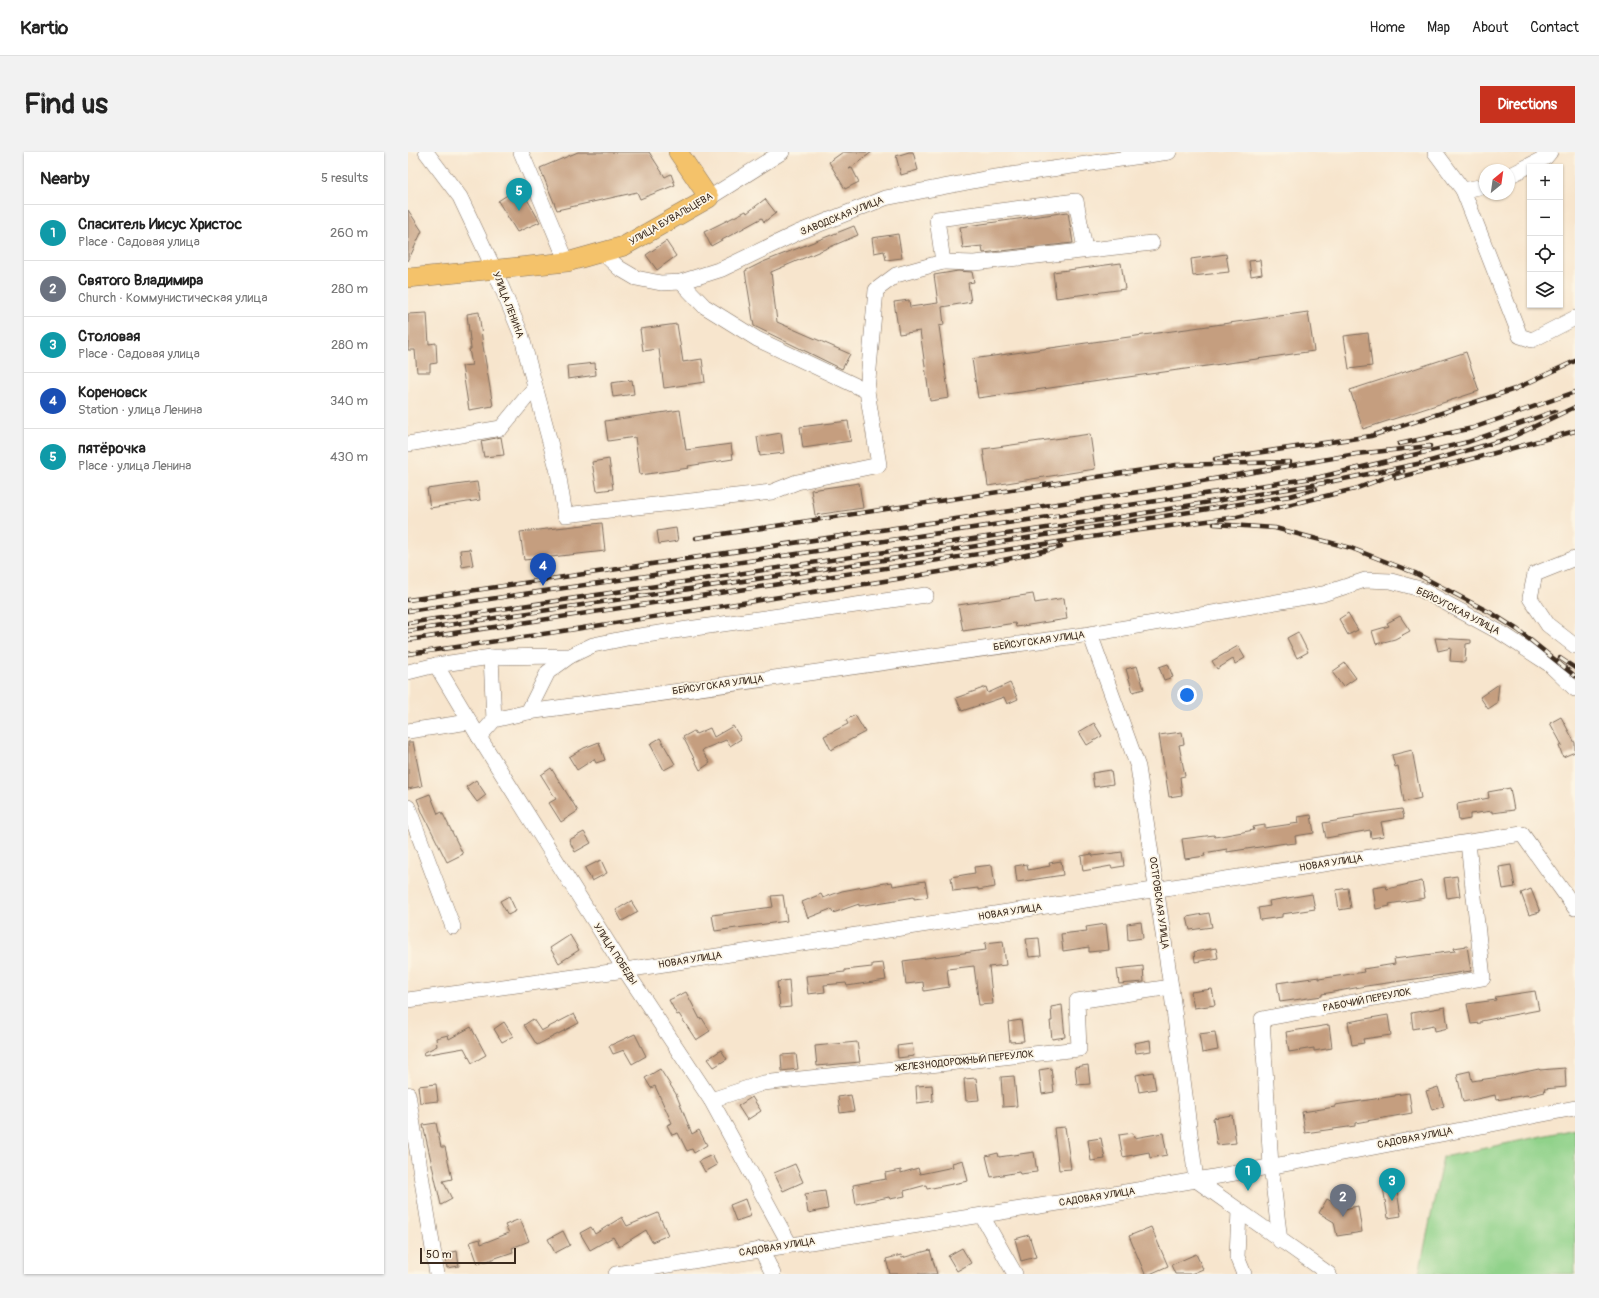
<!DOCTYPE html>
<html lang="en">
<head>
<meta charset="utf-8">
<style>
  :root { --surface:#fff; --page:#f2f2f2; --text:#222; --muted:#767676; --line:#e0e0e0; --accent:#c8321e }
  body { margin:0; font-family:Pangolin,sans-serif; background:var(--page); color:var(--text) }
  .controls { position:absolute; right:12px; top:12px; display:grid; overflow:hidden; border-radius:0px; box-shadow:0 1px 3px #0004 }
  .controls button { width:36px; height:36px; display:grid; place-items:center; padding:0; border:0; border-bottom:1px solid var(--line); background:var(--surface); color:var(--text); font:20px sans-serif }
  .compass { position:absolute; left:1071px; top:12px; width:36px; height:36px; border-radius:50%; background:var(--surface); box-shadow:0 1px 3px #0004; rotate:29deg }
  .scale { position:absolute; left:12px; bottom:10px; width:96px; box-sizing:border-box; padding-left:4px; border:2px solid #3b2a1e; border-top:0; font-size:11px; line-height:14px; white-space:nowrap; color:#3b2a1e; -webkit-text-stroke:3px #fcf5e5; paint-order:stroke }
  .you { position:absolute; left:779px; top:543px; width:14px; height:14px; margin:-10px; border:3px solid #fff; border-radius:50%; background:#1a73e8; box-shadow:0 0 0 6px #1a73e833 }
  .badge { display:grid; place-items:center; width:26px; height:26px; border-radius:50%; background:var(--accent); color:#fff; font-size:13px; font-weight:700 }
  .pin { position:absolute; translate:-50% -33px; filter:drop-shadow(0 1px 2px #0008) }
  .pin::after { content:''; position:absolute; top:21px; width:14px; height:12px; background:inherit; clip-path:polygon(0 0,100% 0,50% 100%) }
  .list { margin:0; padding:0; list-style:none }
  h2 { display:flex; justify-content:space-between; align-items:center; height:52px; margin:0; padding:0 16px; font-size:17px }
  h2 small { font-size:13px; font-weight:400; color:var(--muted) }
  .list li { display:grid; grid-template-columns:26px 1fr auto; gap:12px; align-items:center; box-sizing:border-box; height:56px; padding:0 16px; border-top:1px solid var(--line) }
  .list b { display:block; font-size:15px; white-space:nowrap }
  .list p { margin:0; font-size:13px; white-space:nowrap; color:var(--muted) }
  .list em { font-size:13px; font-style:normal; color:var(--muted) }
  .icon { flex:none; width:22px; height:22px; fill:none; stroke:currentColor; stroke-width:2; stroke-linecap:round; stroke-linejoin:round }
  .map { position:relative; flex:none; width:1167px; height:1122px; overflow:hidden; border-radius:0px }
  header { display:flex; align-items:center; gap:24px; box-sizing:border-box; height:56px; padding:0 20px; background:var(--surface); border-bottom:1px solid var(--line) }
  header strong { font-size:19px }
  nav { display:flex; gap:22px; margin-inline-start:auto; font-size:14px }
  .intro { display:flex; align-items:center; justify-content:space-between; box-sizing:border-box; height:96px; padding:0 24px }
  h1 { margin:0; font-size:28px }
  .button { padding:10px 18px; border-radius:0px; background:var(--accent); color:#fff; font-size:14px; font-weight:700 }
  main { display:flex; gap:24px; padding:0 24px }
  aside { flex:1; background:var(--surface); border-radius:0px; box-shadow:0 1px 3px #0004 }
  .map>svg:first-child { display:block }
</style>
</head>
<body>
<header>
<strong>Kartio</strong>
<nav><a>Home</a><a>Map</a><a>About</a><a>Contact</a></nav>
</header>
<div class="intro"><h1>Find us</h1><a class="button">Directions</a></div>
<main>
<aside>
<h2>Nearby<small>5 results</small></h2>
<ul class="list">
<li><span class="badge" style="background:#0f9aa8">1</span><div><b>Спаситель Иисус Христос</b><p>Place · Садовая улица</p></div><em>260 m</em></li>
<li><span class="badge" style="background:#6b7280">2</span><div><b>Святого Владимира</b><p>Church · Коммунистическая улица</p></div><em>280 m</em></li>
<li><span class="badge" style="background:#0f9aa8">3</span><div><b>Столовая</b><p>Place · Садовая улица</p></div><em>280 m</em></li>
<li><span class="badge" style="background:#1a4fb4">4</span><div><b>Кореновск</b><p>Station · улица Ленина</p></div><em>340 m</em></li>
<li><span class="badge" style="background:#0f9aa8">5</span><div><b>пятёрочка</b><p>Place · улица Ленина</p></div><em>430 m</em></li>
</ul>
</aside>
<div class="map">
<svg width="1167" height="1122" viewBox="0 0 1167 1122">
  <rect width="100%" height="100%" fill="#fcf5e5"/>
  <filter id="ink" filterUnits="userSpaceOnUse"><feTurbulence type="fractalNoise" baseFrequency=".025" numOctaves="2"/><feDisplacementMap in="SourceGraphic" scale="8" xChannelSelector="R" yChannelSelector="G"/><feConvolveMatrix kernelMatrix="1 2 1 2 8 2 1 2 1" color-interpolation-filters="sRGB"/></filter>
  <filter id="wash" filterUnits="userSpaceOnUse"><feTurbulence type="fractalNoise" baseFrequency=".012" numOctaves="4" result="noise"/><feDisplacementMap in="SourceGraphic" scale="16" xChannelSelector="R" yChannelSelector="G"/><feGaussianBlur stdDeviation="0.9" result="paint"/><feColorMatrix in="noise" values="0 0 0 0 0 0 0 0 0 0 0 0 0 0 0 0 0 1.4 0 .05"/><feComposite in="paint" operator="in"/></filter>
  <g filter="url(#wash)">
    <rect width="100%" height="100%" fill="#f7e5cd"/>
    <polygon fill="#90d28a" stroke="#667e54" points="1167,977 1167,1122 1011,1122 1035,1005"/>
    <g id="blocks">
      <g fill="#c59e7f">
        <polygon points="170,0 241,0 257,25 263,22 267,33 232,47 229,40 149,58 132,16"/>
        <polygon points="435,0 464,0 441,17 444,16 451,30 437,37 421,10"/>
        <polygon points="501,0 505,0 510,18 493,23 488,4"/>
        <polygon points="112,35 132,70 109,80 90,49"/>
        <polygon points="357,47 368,61 356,70 354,66 303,94 296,80 338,59 339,61"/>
        <polygon points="0,58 14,79 0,109"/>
        <polygon points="660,60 665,91 575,101 574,94 555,96 552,75"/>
        <polygon points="446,74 450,83 363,120 369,170 442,202 434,217 346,174 337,119 355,110"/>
        <polygon points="490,82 494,106 478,108 476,99 466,101 464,86"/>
        <polygon points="258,89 268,104 249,118 238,103"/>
        <polygon points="818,102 821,120 785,124 783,107"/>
        <polygon points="852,108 854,122 843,124 841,109"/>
        <polygon points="713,111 717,137 648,146 645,120"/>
        <polygon points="550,119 564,120 566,130 560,131 563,150 534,155 536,173 531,174 541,246 522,249 512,179 491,182 486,150 501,148 502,155 530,151 526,123"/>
        <polygon points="71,160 75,194 85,254 61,258 54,214 64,213 61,197 63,197 59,162"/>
        <polygon points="900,160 906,199 570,246 564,207"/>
        <polygon points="19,161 21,192 28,191 29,211 22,212 22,220 9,220 7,198 0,198 0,162"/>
        <polygon points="269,172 275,210 294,207 297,230 256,236 251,197 235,199 232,177"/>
        <polygon points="960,181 964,214 941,217 936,184"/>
        <polygon points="1058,200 1071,239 955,277 942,238"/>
        <polygon points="187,211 188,223 160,227 159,214"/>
        <polygon points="224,228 226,242 205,245 203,231"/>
        <polygon points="272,258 278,298 323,292 325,307 280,314 281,316 232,323 227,285 200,289 197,269"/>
        <polygon points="440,269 443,289 395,296 392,275"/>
        <polygon points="373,281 376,301 352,304 349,285"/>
        <polygon points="682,282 687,317 580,334 575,297"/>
        <polygon points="93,285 96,303 76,305 73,289"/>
        <polygon points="201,307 205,337 189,339 184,310"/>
        <polygon points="69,330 72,348 22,356 19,337"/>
        <polygon points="451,331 455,356 407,363 403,338"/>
        <polygon points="194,371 197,399 116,408 112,380"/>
        <polygon points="268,376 270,389 251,392 249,379"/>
        <polygon points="62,397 65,413 54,415 52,398"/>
        <polygon points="625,442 627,451 656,446 659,467 608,475 607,471 555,479 550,453"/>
        <polygon points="940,461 950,478 940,483 931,467"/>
        <polygon points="992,464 1002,479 987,487 968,492 964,479 981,474 979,471"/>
        <polygon points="890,480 900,500 889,506 879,486"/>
        <polygon points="1027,486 1063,488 1063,491 1058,492 1057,510 1042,509 1043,496 1030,499"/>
        <polygon points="830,494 837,506 827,512 825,507 809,517 804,509"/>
        <polygon points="937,511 948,526 935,535 924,520"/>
        <polygon points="760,512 765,525 756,528 751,515"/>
        <polygon points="729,514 736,537 725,540 718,517"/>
        <polygon points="602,531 610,547 599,552 596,545 554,559 548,546 578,535 580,541"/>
        <polygon points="1091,532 1089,551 1080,557 1072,545"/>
        <polygon points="447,563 457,580 423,598 416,584 440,572 438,568"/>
        <polygon points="1153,565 1167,591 1167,600 1155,605 1151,594 1154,593 1142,571"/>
        <polygon points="686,571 694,584 679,593 671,580"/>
        <polygon points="325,574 333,587 322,594 318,588 296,597 294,599 302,611 292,618 275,585 286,579 288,582 302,576 306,585"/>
        <polygon points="774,580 776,592 771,593 777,624 772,625 774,643 761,645 751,583"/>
        <polygon points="252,586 267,612 256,618 242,592"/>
        <polygon points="0,590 5,590 14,634 0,637"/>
        <polygon points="191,590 197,608 188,611 186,607 169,618 161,605 176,596"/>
        <polygon points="1004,598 1013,646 996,650 990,614 987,615 984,603"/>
        <polygon points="143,616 170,659 153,670 141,651 148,647 133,623"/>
        <polygon points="703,618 705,632 686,635 684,621"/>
        <polygon points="68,628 78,643 69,650 58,635"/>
        <polygon points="1102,636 1106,658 1084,661 1084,659 1062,662 1062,667 1051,669 1049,652 1081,646 1080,640"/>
        <polygon points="22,642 30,662 34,660 55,702 39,710 15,662 9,647"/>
        <polygon points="994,657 996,666 973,670 976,684 963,686 962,678 918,686 915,671 946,666 946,664"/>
        <polygon points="903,663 906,681 887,684 888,691 878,692 878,691 819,700 819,697 796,701 797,704 777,707 774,687 806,683 807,685 846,678 845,675 857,673 857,676 891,671 890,665"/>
        <polygon points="176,680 183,691 167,700 161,688"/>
        <polygon points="714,700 716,714 704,716 703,714 675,719 673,704 684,702 685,704"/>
        <polygon points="193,708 199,721 184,729 177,716"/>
        <polygon points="653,709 655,723 609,730 607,714 619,712 620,718 642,714 641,711"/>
        <polygon points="584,713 587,735 570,738 570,736 545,739 543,725 567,721 566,715"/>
        <polygon points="1103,713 1107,735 1095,737 1091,715"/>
        <polygon points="1049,724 1052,744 1039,746 1036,726"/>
        <polygon points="517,729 520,745 506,747 506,745 451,754 451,752 425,761 423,757 400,766 394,750 413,742 415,746 434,739 471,732 484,730 485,734"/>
        <polygon points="1014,729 1017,746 981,752 982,754 968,757 965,736 978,734 979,737"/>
        <polygon points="940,736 943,756 931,758 928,738"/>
        <polygon points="1123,737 1132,760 1121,763 1113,741"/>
        <polygon points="904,742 907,757 874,762 874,765 852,768 850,756 862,754 861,749"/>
        <polygon points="375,743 379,769 307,779 304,763 365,755 363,744"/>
        <polygon points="101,744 108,759 100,763 92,749"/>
        <polygon points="223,749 230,760 214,769 208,758"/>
        <polygon points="801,761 804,775 782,778 779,765"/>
        <polygon points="733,770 735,786 720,788 719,772"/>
        <polygon points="698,772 701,798 681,800 681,795 655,799 653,782 679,779 678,775"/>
        <polygon points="162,783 171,798 151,811 142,796"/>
        <polygon points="631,786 633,804 621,805 618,787"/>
        <polygon points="595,789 598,813 581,815 585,852 571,853 566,814 539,817 541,835 516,839 515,830 498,832 495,809 578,798 577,791"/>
        <polygon points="1059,794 1063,819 958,834 914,842 914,844 872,850 869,831 911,825 911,827 956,820 955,817 987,812 986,807 1047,799 1046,796"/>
        <polygon points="808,796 810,806 787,810 786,800"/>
        <polygon points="475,811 478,828 439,834 438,831 416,833 417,840 400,842 398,824 437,820 437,818 464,815 464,812"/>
        <polygon points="735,814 736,830 711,832 709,817"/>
        <polygon points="381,828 383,855 372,856 369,830"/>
        <polygon points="804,837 807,853 786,856 783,840"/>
        <polygon points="1127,839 1131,858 1073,869 1073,871 1063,872 1059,852 1088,848 1087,845"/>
        <polygon points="278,840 292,867 294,866 302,879 288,888 271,862 269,863 261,848"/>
        <polygon points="654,853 657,885 644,887 642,869 644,869 643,855"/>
        <polygon points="1037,855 1040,876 1027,879 1026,873 1005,877 1003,861"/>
        <polygon points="166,862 171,871 129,893 116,873 125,867 133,879"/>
        <polygon points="980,863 983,883 955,887 956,891 944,893 940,870"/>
        <polygon points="613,868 616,889 602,890 600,870"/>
        <polygon points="96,870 105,884 94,890 86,877"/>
        <polygon points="921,873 924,896 906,899 906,896 881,900 878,880"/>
        <polygon points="63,875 78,903 64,911 56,896 16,903 15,901 29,894 28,886 40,883 41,887"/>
        <polygon points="807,880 810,898 794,901 791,882"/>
        <polygon points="227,882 238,904 224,912 216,898 205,902 201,894"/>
        <polygon points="742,888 743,899 728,901 726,891"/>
        <polygon points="449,890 452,910 409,914 407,894"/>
        <polygon points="504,892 506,904 490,906 489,894"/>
        <polygon points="313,898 319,907 306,915 300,907"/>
        <polygon points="388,902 390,917 374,919 373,903"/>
        <polygon points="680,913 682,932 669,933 667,915"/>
        <polygon points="643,916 646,940 634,942 631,918"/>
        <polygon points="1157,916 1158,935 1136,937 1137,940 1120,944 1119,943 1088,948 1087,943 1055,950 1049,922 1062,919 1064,929 1098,924 1131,917 1132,918"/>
        <polygon points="252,917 268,942 284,982 291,978 299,993 286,1001 284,997 279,999 270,981 264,983 259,973 264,971 247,934 243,936 237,926"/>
        <polygon points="745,920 748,937 731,940 728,923"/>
        <polygon points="606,924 609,954 595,955 593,925"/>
        <polygon points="568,926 571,948 558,949 556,927"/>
        <polygon points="28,932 30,949 12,951 10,934"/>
        <polygon points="524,933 525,949 509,951 508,934"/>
        <polygon points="1030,935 1036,954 1024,958 1018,939"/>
        <polygon points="1001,941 1004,961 947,971 947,974 897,981 894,960 927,955 927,953 987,944 987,943"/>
        <polygon points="443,943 446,959 432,961 430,945"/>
        <polygon points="344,945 353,959 339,968 330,954"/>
        <polygon points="824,963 828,991 809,993 805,966"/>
        <polygon points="28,971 33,995 37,995 44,1027 35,1029 44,1047 33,1053 15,973"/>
        <polygon points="657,975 663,1017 651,1018 646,976"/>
        <polygon points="725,981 726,986 755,981 759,1003 742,1006 741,1000 715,1005 711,983"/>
        <polygon points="693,986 697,1007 683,1009 680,988"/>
        <polygon points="626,1000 629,1020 612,1022 611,1020 583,1025 578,1004 590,1001 591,1005"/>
        <polygon points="304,1003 309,1013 297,1020 291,1009"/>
        <polygon points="555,1008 560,1029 519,1037 518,1033 496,1039 497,1044 482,1047 481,1045 448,1052 445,1033 478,1027 477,1021 493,1018 493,1021 510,1016 512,1022 545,1015 544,1011"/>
        <polygon points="387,1012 395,1030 375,1039 366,1021"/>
        <polygon points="988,1033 993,1064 980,1066 975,1035"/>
        <polygon points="417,1039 420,1057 400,1061 397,1042"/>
        <polygon points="337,1047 343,1064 328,1069 322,1053"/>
        <polygon points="919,1047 936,1057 950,1054 954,1080 929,1084 926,1070 911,1061"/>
        <polygon points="250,1061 260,1083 244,1090 238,1078 211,1095 205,1085 182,1098 172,1081 183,1075 187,1082 214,1065 219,1074"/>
        <polygon points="112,1067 121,1089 104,1096 105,1100 70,1112 62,1090 72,1087 73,1092 101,1081 97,1073"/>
        <polygon points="743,1075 760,1114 742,1122 737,1122 721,1084"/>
        <polygon points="155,1079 162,1093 147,1101 140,1087"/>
        <polygon points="621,1083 628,1105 613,1109 607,1087"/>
        <polygon points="554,1096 563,1111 549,1119 540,1104"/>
        <polygon points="522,1098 529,1122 482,1122 478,1107 493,1103 494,1106"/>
        <polygon points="49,1099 51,1114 39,1116 37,1102"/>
        <polygon points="788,1102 795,1117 783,1122 767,1122 763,1113"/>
      </g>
    </g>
  </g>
  <g filter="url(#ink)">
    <use href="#blocks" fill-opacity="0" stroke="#7d6b5b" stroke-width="1"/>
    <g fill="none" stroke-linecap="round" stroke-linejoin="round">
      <g stroke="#7d6b5b" stroke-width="16">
        <g id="minor">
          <polyline points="18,0 52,45 86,117 113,182 150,320 157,363 364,340 389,330 471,313 459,239 349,187 296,154 273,130"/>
          <polyline points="113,0 159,110"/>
          <polyline points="1027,0 1055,38 1077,34"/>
          <polyline points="1101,24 1138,5 1142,0"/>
          <polyline points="1055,38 1112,184 1124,188 1167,166"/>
          <polyline points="301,46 374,0"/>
          <polyline points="194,100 211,116 228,126 253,131 273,130 314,117 389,81 477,46 581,26 761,0"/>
          <polyline points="535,110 566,111 744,91"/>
          <polyline points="459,239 468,138 488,123 535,110 529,67 668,49 677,97"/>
          <polyline points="0,292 93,276 127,235"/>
          <polyline points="1167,406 1127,422 1122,446 1140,473 1167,494"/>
          <polyline points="682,482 730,615 763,835 788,1028"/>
          <polyline points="83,505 86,568"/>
          <polyline points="28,513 71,585 217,818 303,948 382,1093"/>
          <polyline points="0,520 28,513 83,505 162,504"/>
          <polyline points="120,560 140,520 162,504 185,493 224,485 518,443"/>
          <polyline points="0,579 61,570"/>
          <polyline points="71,585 86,568 120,560 682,482 915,442 957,428 983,429 1012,437 1095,482 1141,512 1167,537"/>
          <polyline points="0,655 45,775"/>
          <polyline points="0,848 217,818 1114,682 1167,756"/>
          <polyline points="0,942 29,1122"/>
          <polyline points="303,948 355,931 671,897 669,849 763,835"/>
          <polyline points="788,1028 921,1122"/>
          <polyline points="831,1059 829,1105 836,1122"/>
          <polyline points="574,1064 607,1122"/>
          <polyline points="872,1089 863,1014 854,867 1075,826 1060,691"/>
          <polyline points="353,1097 365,1122"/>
          <path d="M208,1122C401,1088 595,1062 788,1028C914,1006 1041,980 1167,956"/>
        </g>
      </g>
      <g stroke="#7d6b5b" stroke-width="20">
        <polyline id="major" points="0,126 159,110 216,94 301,46 270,0"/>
      </g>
      <use href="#minor" stroke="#fff" stroke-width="15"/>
      <use href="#major" stroke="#f4c26a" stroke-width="19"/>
      <g stroke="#3b2a1e" stroke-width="4.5">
        <g id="rail">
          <polyline points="991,292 1065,276 1167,240"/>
          <polyline points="807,307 963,284 1107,237 1167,209"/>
          <polyline points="988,326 1083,302 1167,279"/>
          <polyline points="806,372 867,376 943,396 1007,421 1085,462 1110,478 1167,524"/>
          <polyline points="288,386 768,313 882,310"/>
          <polyline points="0,448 737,339 948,302 1022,294"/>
          <polyline points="0,459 912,325 1060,290 1147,259"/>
          <polyline points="0,471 706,366 916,331 1019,310 1102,286 1167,255"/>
          <polyline points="0,479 556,396 882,344 908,337"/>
          <polyline points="0,488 710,381 829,365 947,337 995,319"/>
          <path d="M0,502C126,484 252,464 378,444C470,430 563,417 653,395"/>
          <polyline points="1152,506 1167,516"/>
        </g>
      </g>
      <use href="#rail" stroke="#fcf5e5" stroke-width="3" stroke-dasharray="9" stroke-linecap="butt"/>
    </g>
  </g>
  <g text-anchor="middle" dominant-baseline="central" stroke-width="3.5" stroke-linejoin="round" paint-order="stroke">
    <g font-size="10" fill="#3b2a1e" stroke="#fcf5e5">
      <text transform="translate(434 64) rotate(-22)">ЗАВОДСКАЯ УЛИЦА</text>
      <text transform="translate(263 67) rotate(-30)">УЛИЦА БУВАЛЬЦЕВА</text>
      <text transform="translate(100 153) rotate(69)">УЛИЦА ЛЕНИНА</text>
      <text transform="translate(1050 459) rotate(27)">БЕЙСУГСКАЯ УЛИЦА</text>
      <text transform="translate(631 489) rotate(-8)">БЕЙСУГСКАЯ УЛИЦА</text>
      <text transform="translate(310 533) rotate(-8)">БЕЙСУГСКАЯ УЛИЦА</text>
      <text transform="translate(923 711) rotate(-9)">НОВАЯ УЛИЦА</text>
      <text transform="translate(751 751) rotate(82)">ОСТРОВСКАЯ УЛИЦА</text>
      <text transform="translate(602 760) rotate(-9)">НОВАЯ УЛИЦА</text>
      <text transform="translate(207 802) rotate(57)">УЛИЦА ПОБЕДЫ</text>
      <text transform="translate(282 808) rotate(-9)">НОВАЯ УЛИЦА</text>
      <text transform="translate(959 848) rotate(-11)">РАБОЧИЙ ПЕРЕУЛОК</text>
      <text transform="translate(557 909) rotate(-6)">ЖЕЛЕЗНОДОРОЖНЫЙ ПЕРЕУЛОК</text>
      <text transform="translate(1007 986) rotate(-11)">САДОВАЯ УЛИЦА</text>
      <text transform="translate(689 1045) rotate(-9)">САДОВАЯ УЛИЦА</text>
      <text transform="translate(369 1095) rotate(-9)">САДОВАЯ УЛИЦА</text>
    </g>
  </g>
</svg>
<div class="controls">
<button>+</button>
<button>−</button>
<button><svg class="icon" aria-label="locate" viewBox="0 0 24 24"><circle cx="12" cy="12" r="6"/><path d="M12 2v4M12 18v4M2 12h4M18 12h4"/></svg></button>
<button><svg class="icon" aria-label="layers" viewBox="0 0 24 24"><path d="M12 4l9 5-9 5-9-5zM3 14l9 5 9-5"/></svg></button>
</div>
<svg class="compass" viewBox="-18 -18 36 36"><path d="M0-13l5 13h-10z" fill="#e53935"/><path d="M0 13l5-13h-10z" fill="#767676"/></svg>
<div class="scale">50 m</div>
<div class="you"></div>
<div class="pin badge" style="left:840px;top:1039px;background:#0f9aa8">1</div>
<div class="pin badge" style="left:935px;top:1065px;background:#6b7280">2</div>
<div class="pin badge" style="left:984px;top:1049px;background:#0f9aa8">3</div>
<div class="pin badge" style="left:135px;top:434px;background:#1a4fb4">4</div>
<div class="pin badge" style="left:111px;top:59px;background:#0f9aa8">5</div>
</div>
</main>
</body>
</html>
